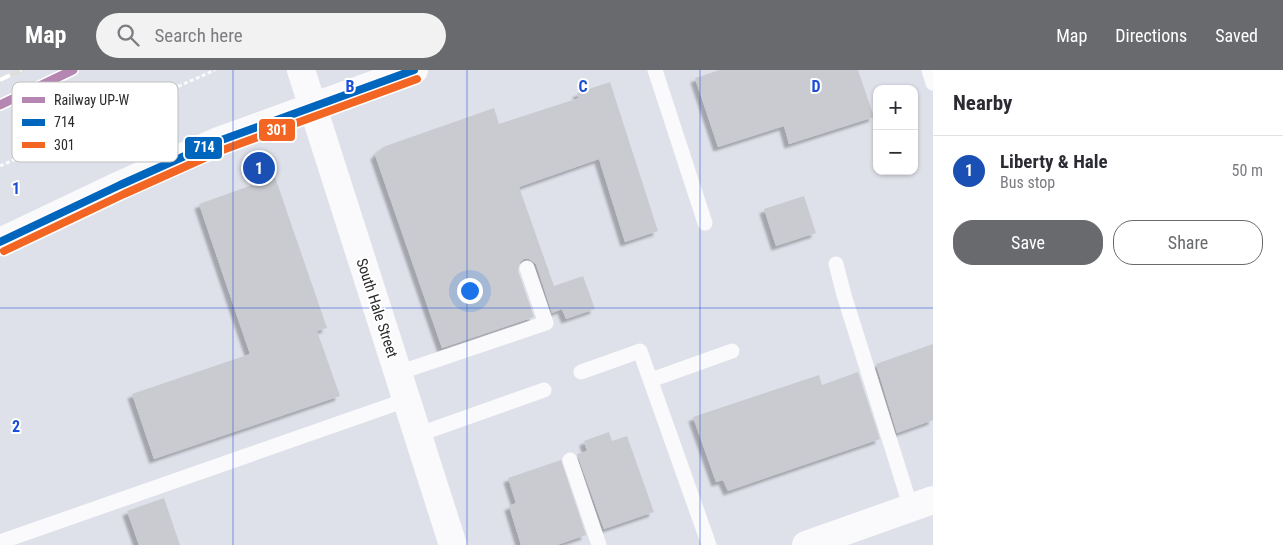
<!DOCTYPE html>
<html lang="en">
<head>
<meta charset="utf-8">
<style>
  :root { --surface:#fff; --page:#f2f2f3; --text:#2b2b33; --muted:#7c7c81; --line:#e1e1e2; --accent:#696a6d }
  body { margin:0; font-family:"Roboto Condensed",sans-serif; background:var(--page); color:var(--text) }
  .controls { position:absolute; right:15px; top:15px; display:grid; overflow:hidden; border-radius:10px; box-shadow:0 1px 4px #0004 }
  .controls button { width:45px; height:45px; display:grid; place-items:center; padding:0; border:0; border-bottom:1px solid var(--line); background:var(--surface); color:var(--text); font:25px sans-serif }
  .you { position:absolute; left:469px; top:220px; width:18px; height:18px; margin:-12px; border:4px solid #fff; border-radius:50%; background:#1a73e8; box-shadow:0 0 0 8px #1a73e833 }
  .badge { display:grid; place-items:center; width:32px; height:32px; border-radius:50%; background:var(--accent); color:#fff; font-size:16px; font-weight:700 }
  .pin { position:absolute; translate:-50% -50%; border:2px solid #fff; box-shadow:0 1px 5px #0006 }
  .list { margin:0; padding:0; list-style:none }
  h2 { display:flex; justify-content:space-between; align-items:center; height:65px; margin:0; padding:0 20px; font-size:21px }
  h2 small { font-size:16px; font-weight:400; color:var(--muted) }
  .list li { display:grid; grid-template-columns:32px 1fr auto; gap:15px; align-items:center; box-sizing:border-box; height:70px; padding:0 20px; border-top:1px solid var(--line) }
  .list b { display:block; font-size:19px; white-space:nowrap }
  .list p { margin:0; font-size:16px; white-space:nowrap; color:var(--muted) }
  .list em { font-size:16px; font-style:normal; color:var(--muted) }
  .actions { display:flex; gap:10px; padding:15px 20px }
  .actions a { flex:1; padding:11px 0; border:1px solid var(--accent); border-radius:20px; text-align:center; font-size:18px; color:var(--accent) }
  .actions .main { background:var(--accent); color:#fff }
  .icon { flex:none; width:28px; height:28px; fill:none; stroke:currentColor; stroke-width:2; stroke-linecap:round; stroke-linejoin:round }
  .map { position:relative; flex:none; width:933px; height:475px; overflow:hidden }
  header { display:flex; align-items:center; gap:30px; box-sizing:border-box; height:70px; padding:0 25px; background:var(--accent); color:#fff }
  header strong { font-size:24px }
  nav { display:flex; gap:28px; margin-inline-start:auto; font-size:18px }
  .search { width:350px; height:45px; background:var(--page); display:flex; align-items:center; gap:12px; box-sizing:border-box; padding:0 18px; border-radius:28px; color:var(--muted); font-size:19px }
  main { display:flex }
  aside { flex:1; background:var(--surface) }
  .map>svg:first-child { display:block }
</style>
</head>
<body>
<header>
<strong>Map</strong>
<div class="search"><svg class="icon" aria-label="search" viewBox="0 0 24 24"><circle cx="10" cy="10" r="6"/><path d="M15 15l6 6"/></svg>Search here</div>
<nav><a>Map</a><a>Directions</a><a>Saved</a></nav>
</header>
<main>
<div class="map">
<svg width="933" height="475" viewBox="0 0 933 475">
  <defs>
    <filter id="shadow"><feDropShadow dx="-4.5" dy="4.5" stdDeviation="1" flood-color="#0004"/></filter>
  </defs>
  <rect width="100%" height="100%" fill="#dfe1ea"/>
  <g fill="#c9cbd1" filter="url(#shadow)">
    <polygon points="720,0 858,0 874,47 789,74 784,56 718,77 695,8"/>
    <polygon points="610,12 658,161 625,172 599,89 519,117 554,216 583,206 595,239 566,249 562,239 552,243 536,194 529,189 524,189 520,192 518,201 534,247 442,278 375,85 383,77 494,38 499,54 579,28 577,23"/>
    <polygon points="275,107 327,258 317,261 340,326 154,389 132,324 250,284 199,134"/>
    <polygon points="804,126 816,163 776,176 764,139"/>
    <polygon points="933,274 933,350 897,363 876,294"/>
    <polygon points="858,302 880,369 728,421 723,410 716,412 693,347 819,305 822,315"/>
    <polygon points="609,362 612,371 627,366 654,442 604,459 577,384 587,381 584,371"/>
    <polygon points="561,390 586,465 557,475 521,475 509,436 516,433 508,408"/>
    <polygon points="164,428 180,475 139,475 127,441"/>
  </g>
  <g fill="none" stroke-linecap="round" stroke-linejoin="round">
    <polyline stroke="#fafafc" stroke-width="3" stroke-dasharray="4 2.5" stroke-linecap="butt" points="0,96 215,0"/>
    <g stroke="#fafafc" stroke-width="15">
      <polyline points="655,0 705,153"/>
      <polyline points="929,0 933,13"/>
      <polyline points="836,194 844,225 911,438"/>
      <polyline points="581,302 640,281 709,475"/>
      <polyline points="398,303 546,253 527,198"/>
      <polyline points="651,310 732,281"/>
      <polyline points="417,365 544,320"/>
      <polyline points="570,390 599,475"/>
      <polyline points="0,472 406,330"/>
    </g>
    <g stroke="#fafafc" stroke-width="28">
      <polyline points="301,0 453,475"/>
      <polyline points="806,475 933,430"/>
    </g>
    <polyline stroke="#fafafc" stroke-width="28" points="0,172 120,115 216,72 414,0"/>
    <g stroke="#dedfdd" stroke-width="5.5">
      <polyline id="rail" points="0,10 21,0"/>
    </g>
    <use href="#rail" stroke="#fff" stroke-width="4" stroke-dasharray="11" stroke-linecap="butt"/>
    <g stroke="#fff" stroke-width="11">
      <polyline id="bus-1" points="0,172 120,115 216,72 414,0"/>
    </g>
    <g stroke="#fff" stroke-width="11">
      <polyline id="bus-2" points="4,181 124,124 220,81 417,9"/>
    </g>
    <use href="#bus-1" stroke="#0065bd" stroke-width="8"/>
    <use href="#bus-2" stroke="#f26522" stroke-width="8"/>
    <g stroke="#fff" stroke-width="12">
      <polyline id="rail-1" points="0,35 73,0"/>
    </g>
    <use href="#rail-1" stroke="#b486b1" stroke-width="9"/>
  </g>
  <path fill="none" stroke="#1d4ed8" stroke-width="1" stroke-opacity="0.55" d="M233,0V475M467,0V475M700,0V475M0,238H933"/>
  <g text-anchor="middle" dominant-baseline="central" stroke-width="4" stroke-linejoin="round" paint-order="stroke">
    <g font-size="15" fill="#2a2a2a" stroke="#fff">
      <text transform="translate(377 238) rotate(72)">South Hale Street</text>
    </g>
  </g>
  <rect x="12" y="12" width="166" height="80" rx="8" fill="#fff" stroke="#bfbfbf" stroke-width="1"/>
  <rect x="22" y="27" width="23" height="6" fill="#b486b1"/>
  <rect x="22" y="49" width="23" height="7" fill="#0065bd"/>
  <rect x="22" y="72" width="23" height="6" fill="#f26522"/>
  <g font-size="14" fill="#2a2a2a">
    <text x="54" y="35">Railway UP-W</text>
    <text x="54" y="57">714</text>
    <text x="54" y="80">301</text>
  </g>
  <g font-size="16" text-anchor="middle" font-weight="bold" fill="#1d4ed8" stroke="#fff" stroke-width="4" stroke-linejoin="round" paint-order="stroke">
    <text x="350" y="22">B</text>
    <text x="583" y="22">C</text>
    <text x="816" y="22">D</text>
    <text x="16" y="124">1</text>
    <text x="16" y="362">2</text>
  </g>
  <g stroke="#fff" stroke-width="2">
    <rect x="258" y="48" width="38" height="24" rx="5" fill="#f26522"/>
    <rect x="184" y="66" width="39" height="24" rx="5" fill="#0065bd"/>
  </g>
  <g font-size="14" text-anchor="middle" font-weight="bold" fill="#fff">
    <text x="277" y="65">301</text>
    <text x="204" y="82">714</text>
  </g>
</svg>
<div class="controls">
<button>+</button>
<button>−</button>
</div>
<div class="you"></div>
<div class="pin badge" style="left:259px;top:98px;background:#1a4fb4">1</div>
</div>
<aside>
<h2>Nearby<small></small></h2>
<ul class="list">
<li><span class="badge" style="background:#1a4fb4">1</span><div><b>Liberty &amp; Hale</b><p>Bus stop</p></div><em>50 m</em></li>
</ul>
<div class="actions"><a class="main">Save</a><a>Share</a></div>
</aside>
</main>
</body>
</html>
